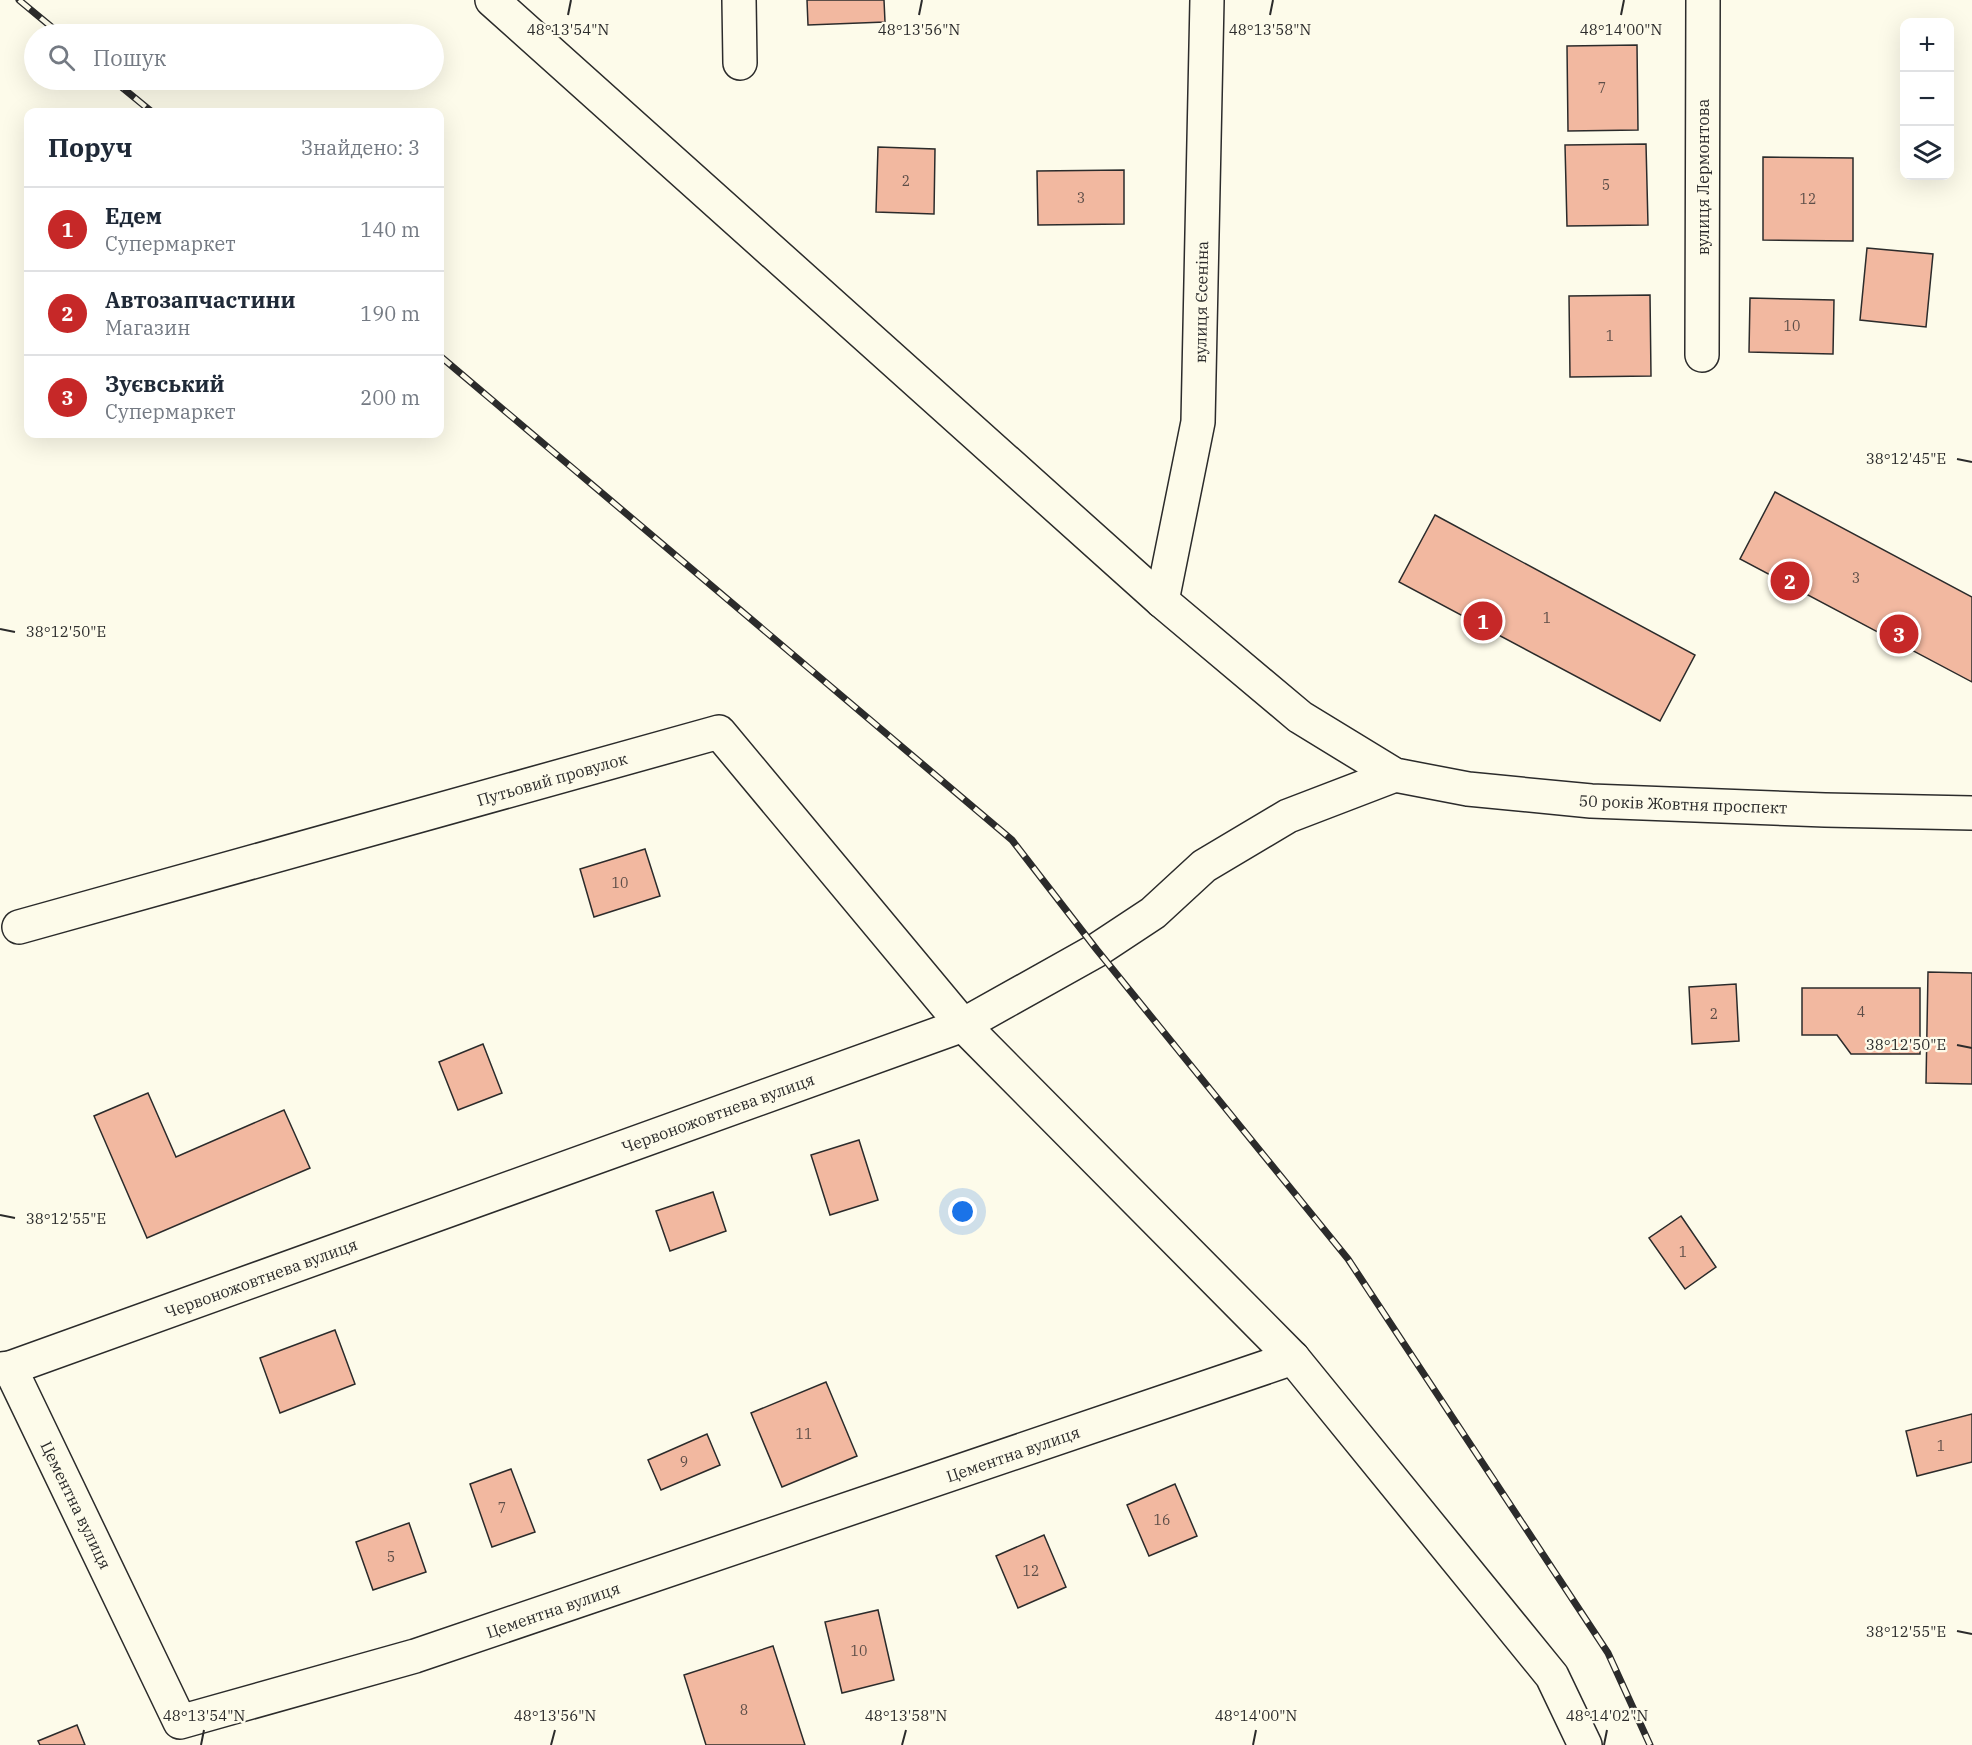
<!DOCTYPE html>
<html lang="uk">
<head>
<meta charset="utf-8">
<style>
  :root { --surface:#fff; --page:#f6f6f7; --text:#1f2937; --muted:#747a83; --line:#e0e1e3; --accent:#c62828 }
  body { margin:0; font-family:"IBM Plex Serif",serif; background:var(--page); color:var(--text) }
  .controls { position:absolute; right:18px; top:18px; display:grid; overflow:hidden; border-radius:12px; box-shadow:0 6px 24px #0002 }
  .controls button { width:54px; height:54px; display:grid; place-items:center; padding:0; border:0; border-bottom:2px solid var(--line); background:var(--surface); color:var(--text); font:30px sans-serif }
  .you { position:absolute; left:963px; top:1212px; width:21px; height:21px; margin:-15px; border:4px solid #fff; border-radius:50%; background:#1a73e8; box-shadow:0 0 0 9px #1a73e833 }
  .badge { display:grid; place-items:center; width:39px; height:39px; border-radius:50%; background:var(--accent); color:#fff; font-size:20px; font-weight:700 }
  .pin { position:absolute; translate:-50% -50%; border:3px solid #fff; box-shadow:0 2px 6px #0006 }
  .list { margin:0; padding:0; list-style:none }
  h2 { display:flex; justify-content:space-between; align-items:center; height:78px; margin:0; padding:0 24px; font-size:26px }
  h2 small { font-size:20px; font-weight:400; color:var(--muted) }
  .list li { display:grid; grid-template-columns:39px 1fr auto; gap:18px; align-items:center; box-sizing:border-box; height:84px; padding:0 24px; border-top:2px solid var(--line) }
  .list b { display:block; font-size:22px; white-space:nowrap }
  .list p { margin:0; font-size:20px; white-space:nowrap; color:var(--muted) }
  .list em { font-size:20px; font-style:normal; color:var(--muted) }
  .icon { flex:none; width:33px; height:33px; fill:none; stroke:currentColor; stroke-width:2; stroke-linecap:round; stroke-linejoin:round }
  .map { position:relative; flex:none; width:1972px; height:1745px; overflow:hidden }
  .search { position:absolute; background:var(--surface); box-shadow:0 6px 24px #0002; left:24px; top:24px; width:420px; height:66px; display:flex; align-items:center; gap:15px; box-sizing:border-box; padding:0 21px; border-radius:33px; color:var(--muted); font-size:22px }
  .panel { position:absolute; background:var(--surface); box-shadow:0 6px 24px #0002; left:24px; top:108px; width:420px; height:330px; border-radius:12px }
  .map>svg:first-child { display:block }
</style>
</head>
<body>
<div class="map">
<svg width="1972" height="1745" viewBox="0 0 1972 1745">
  <rect width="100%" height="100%" fill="#fdfbea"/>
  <g fill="#f2b8a0" stroke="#2b2b2b" stroke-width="1.5">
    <polygon points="807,0 884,0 885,22 808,25"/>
    <polygon points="1637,45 1638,130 1568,131 1567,46"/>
    <polygon points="1646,144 1648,225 1567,226 1565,145"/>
    <polygon points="878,147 935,149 934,214 876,212"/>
    <polygon points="1763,157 1853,158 1853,241 1763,240"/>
    <polygon points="1124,170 1124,224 1038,225 1037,171"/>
    <polygon points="1867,248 1933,254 1926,327 1860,320"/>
    <polygon points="1650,295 1651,376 1570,377 1569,296"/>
    <polygon points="1750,298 1834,300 1833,354 1749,352"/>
    <polygon points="1775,492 1972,597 1972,682 1740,559"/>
    <polygon points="1435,515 1695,655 1660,721 1399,582"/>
    <polygon points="645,849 660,896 594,917 580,869"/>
    <polygon points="1928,972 1972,973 1972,1084 1926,1083"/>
    <polygon points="1736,984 1739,1041 1692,1044 1689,987"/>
    <polygon points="1802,988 1920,988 1920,1054 1851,1054 1837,1035 1802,1035"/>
    <polygon points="483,1044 502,1093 458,1110 439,1062"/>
    <polygon points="148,1093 176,1157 284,1110 310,1168 147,1238 94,1116"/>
    <polygon points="859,1140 878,1200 830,1215 811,1155"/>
    <polygon points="713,1192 726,1231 670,1251 656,1211"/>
    <polygon points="1681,1216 1716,1267 1685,1289 1649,1238"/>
    <polygon points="335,1330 355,1384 280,1413 260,1358"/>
    <polygon points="826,1382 857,1456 782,1487 751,1413"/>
    <polygon points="1972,1414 1972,1462 1917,1476 1906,1431"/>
    <polygon points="707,1434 720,1465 661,1490 648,1460"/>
    <polygon points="511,1469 535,1532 492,1547 470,1484"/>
    <polygon points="1175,1484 1197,1536 1149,1556 1127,1505"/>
    <polygon points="409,1523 426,1572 373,1590 356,1542"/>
    <polygon points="1044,1535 1066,1587 1018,1608 996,1556"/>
    <polygon points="878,1610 894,1680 842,1693 825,1622"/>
    <polygon points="773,1646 805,1745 706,1745 684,1675"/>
    <polygon points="77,1725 85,1745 40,1745 38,1741"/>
  </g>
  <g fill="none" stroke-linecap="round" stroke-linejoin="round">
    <g stroke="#2b2b2b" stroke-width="36">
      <g id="street">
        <polyline points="739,0 740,63"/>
        <polyline points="1702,355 1703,0"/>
        <polyline points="1162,601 1198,422 1207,0"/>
        <polyline points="19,927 719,732 963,1025 1293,1358 1552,1676 1585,1745"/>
        <polyline points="10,1368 180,1722 415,1656 1293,1358"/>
      </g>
    </g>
    <g stroke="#2b2b2b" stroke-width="36">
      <g id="secondary">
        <polyline points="492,0 1162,601 1300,717 1395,775 1468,789 1591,801 1825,810 1972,813"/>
        <polyline points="0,1369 10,1368 963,1025 1097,950 1153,913 1204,866 1288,816 1395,775"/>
      </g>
    </g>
    <use href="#street" stroke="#fdfbea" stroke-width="33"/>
    <use href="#secondary" stroke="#fdfbea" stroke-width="33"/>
    <g stroke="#2b2b2b" stroke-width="7">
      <g id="rail">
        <polyline points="19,0 60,34"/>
        <polyline points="113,80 152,112"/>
        <polyline points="440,356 1012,840 1097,950 1348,1259 1608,1653 1650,1745"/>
      </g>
    </g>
    <use href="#rail" stroke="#fdfbea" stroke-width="4.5" stroke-dasharray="14" stroke-linecap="butt"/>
  </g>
  <path fill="none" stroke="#2b2b2b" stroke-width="2" d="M568,15L571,0M919,15L922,0M1270,15L1273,0M1621,15L1624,0M1957,459L1972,462M0,629L15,632M1957,1045L1972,1048M0,1215L15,1218M1957,1631L1972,1634M201,1745L204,1730M551,1745L555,1730M902,1745L906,1730M1253,1745L1256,1730M1604,1745L1607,1730"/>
  <g text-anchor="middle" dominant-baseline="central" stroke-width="4.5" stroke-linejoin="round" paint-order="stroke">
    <g font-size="14" fill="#5d4e48">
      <text x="1602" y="88">7</text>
      <text x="906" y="181">2</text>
      <text x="1606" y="185">5</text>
      <text x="1081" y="198">3</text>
      <text x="1808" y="199">12</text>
      <text x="1792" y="326">10</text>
      <text x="1610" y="336">1</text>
      <text x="1856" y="578">3</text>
      <text x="1547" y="618">1</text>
      <text x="620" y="883">10</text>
      <text x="1861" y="1012">4</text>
      <text x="1714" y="1014">2</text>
      <text x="1683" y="1252">1</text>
      <text x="804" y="1434">11</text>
      <text x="1941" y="1446">1</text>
      <text x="684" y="1462">9</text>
      <text x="502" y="1508">7</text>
      <text x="1162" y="1520">16</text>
      <text x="391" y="1557">5</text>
      <text x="1031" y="1571">12</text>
      <text x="859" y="1651">10</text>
      <text x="744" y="1710">8</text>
    </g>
    <g font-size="16" fill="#2b2b2b" stroke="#fdfbea">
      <text transform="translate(1703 177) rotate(-90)">вулиця Лермонтова</text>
      <text transform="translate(1201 302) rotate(-89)">вулиця Єсеніна</text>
      <text transform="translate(552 779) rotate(-16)">Путьовий провулок</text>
      <text transform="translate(1683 804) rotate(2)">50 років Жовтня проспект</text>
      <text transform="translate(718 1113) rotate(-20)">Червоножовтнева вулиця</text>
      <text transform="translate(261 1278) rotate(-20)">Червоножовтнева вулиця</text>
      <text transform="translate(1013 1454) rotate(-19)">Цементна вулиця</text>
      <text transform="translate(76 1505) rotate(64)">Цементна вулиця</text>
      <text transform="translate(553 1610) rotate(-19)">Цементна вулиця</text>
    </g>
  </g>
  <g font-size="15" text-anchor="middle" fill="#2b2b2b" stroke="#fdfbea" stroke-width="4.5" stroke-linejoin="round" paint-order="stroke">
    <text x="568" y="35">48°13'54"N</text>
    <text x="919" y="35">48°13'56"N</text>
    <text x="1270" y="35">48°13'58"N</text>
    <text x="1621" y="35">48°14'00"N</text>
    <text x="1906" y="464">38°12'45"E</text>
    <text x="66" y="637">38°12'50"E</text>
    <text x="1906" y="1050">38°12'50"E</text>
    <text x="66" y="1224">38°12'55"E</text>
    <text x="1906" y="1637">38°12'55"E</text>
    <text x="204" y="1721">48°13'54"N</text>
    <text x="555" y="1721">48°13'56"N</text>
    <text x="906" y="1721">48°13'58"N</text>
    <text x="1256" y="1721">48°14'00"N</text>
    <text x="1607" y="1721">48°14'02"N</text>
  </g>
</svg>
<div class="controls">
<button>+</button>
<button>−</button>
<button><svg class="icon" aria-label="layers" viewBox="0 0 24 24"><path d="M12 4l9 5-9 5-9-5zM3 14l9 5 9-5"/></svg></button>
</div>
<div class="you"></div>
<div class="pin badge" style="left:1483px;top:621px">1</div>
<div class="pin badge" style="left:1790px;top:581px">2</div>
<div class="pin badge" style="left:1899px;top:634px">3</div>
<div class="search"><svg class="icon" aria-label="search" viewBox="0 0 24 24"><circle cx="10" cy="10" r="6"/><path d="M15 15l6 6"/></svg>Пошук</div>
<section class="panel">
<h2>Поруч<small>Знайдено: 3</small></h2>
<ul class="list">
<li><span class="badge">1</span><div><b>Едем</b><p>Супермаркет</p></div><em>140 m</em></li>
<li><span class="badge">2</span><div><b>Автозапчастини</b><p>Магазин</p></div><em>190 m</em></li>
<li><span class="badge">3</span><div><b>Зуєвський</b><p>Супермаркет</p></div><em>200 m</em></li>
</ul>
</section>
</div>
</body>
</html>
